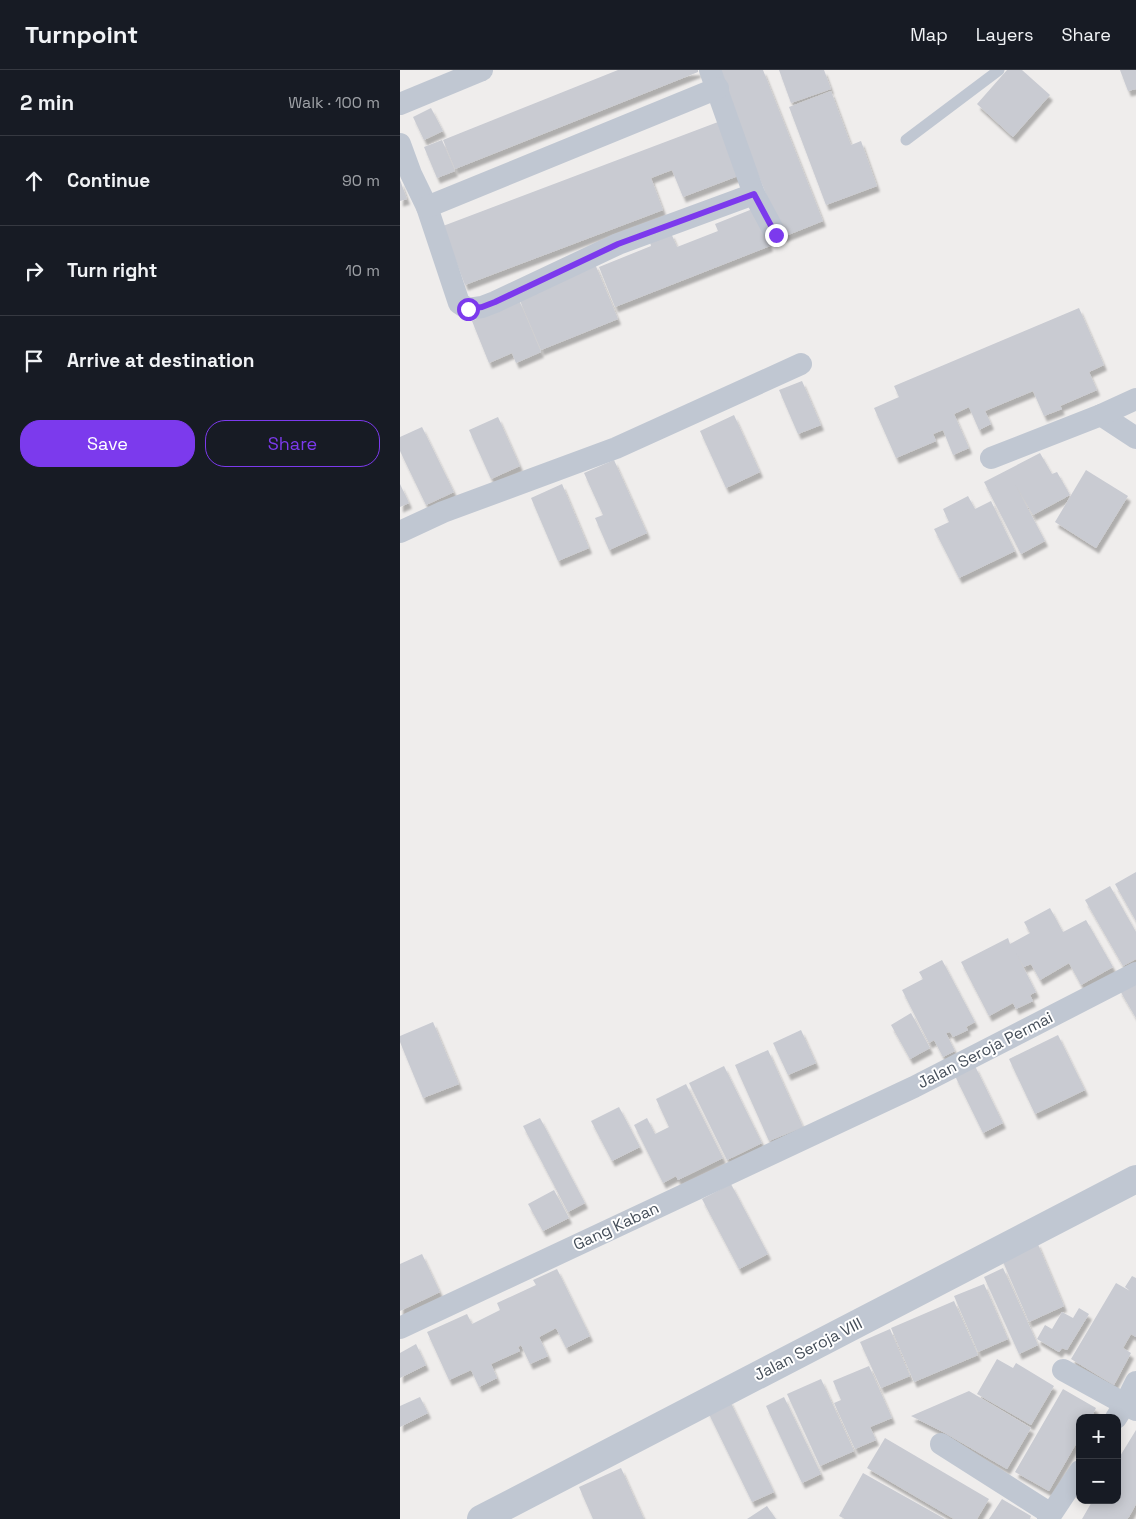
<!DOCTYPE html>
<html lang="en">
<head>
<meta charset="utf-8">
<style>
  :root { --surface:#171b24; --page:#20242c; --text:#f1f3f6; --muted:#9ea1a6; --line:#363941; --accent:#7c3aed }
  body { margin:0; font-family:"Space Grotesk",sans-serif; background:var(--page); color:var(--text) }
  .controls { position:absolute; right:15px; bottom:15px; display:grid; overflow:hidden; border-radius:10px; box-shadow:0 2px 12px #0003 }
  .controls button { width:45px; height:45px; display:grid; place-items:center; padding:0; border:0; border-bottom:1px solid var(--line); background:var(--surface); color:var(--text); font:25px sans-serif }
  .stop { position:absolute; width:15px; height:15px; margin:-11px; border:4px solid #7c3aed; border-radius:50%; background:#fff }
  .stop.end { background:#7c3aed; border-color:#fff; box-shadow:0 1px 5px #0008 }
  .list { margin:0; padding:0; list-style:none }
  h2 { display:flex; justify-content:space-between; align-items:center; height:65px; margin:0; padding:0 20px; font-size:21px }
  h2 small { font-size:16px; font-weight:400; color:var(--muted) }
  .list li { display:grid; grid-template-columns:32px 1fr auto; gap:15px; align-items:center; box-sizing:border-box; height:90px; padding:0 20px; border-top:1px solid var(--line) }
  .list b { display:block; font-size:19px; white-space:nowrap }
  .list em { font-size:16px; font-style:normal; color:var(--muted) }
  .actions { display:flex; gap:10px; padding:15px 20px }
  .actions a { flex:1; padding:11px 0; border:1px solid var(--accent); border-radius:20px; text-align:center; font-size:18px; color:var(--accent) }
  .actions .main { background:var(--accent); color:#fff }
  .icon { flex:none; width:28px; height:28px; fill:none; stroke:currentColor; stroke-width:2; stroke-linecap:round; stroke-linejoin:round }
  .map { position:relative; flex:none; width:736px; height:1449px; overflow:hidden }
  header { display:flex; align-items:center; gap:30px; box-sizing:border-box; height:70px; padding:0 25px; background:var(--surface); border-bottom:1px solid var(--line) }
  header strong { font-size:24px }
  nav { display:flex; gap:28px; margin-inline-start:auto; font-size:18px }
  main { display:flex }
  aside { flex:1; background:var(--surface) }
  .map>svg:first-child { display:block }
</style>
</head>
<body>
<header>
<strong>Turnpoint</strong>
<nav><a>Map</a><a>Layers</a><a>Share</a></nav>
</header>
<main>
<aside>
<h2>2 min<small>Walk · 100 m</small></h2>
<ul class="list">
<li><svg class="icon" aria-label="ahead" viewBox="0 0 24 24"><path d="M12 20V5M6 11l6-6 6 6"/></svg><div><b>Continue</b></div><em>90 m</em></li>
<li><svg class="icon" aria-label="right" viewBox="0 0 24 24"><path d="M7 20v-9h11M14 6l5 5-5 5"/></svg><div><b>Turn right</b></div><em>10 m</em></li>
<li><svg class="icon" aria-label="arrive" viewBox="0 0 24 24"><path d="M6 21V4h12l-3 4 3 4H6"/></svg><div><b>Arrive at destination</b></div></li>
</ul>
<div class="actions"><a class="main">Save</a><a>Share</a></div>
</aside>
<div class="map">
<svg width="736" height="1449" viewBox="0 0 736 1449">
  <defs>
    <filter id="shadow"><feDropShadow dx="3" dy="5.5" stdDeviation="1" flood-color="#0004"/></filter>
  </defs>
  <rect width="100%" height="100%" fill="#efedec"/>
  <g fill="#c9cbd2" filter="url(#shadow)">
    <polygon points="218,0 298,0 298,2 55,99 43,70"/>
    <polygon points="317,0 363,0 423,151 383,167"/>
    <polygon points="379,0 424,0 431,19 391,33"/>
    <polygon points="607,0 622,0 650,25 613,67 577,34"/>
    <polygon points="720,0 736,0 736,19 728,21"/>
    <polygon points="431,21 451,75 461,71 477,116 426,135 389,37"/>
    <polygon points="31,38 43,61 24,70 13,47"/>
    <polygon points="318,52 338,106 283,127 272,100 251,108 263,140 65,215 43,156"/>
    <polygon points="42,70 55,101 37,108 24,77"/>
    <polygon points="0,110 7,129 0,131"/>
    <polygon points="355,138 370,176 215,237 199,197 251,176 250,172 271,163 277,177 318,161 315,154"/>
    <polygon points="195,194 218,249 141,280 118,226"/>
    <polygon points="119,230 141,282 116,293 112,283 89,293 72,251"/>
    <polygon points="679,238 704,295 689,302 697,320 660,336 662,339 644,346 633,321 585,341 591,354 579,360 569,337 554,344 569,378 553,385 543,360 533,364 536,371 496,388 474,338 499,327 494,316"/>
    <polygon points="402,311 421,355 398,364 379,320"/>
    <polygon points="334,345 360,402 326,418 300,361"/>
    <polygon points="98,347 120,396 91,409 69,360"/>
    <polygon points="22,357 54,422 26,435 0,381 0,367"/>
    <polygon points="640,383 652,404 657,402 670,425 633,445 615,414 645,471 621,484 584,412"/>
    <polygon points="214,390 247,463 209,480 195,448 203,445 184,403"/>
    <polygon points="686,400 728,426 696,478 655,452"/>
    <polygon points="0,414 9,433 0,437"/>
    <polygon points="162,414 189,478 158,491 131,428"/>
    <polygon points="568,426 575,439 591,431 615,481 559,508 534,459 549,452 543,439"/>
    <polygon points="736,802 736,851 715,814"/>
    <polygon points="710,816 736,862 736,889 723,896 685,830"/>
    <polygon points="650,838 663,862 686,850 713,897 681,915 669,893 640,910 631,894 624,897 616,883 636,922 630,925 633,931 616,939 613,933 589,946 561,892 608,868 610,874 630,863 624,852"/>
    <polygon points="542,890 575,952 566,957 568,960 553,967 550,962 546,963 555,981 543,987 534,970 529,973 502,920 523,909 519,902"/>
    <polygon points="736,914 736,948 719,919"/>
    <polygon points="511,943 530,978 510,989 491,955"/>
    <polygon points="33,952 59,1014 23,1028 0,972 0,966"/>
    <polygon points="401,960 416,993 388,1005 373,973"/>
    <polygon points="658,965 685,1020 635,1044 609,989"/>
    <polygon points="368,980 403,1057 369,1071 335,995"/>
    <polygon points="324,996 362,1073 327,1090 289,1013"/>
    <polygon points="575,996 603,1053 583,1063 555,1006"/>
    <polygon points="286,1014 323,1088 278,1110 276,1106 263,1113 234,1055 247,1048 255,1064 269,1057 256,1029"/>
    <polygon points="219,1037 240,1077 212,1091 191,1051"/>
    <polygon points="140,1048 185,1133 168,1142 123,1056"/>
    <polygon points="331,1114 368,1184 339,1199 302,1129"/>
    <polygon points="154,1120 169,1148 143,1161 128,1134"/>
    <polygon points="637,1172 664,1236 629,1252 601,1187"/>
    <polygon points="22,1184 40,1222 0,1241 0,1194"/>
    <polygon points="603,1198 638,1275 619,1284 584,1207"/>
    <polygon points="157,1199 190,1266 166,1278 156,1258 139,1267 148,1286 130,1294 121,1275 118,1277 120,1281 91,1294 97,1308 79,1317 71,1300 49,1310 27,1262 67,1244 72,1254 100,1240 97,1233 136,1215 133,1210"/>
    <polygon points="732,1206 736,1208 736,1267 731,1264 723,1278 731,1283 714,1315 671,1289 716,1213 730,1221 725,1217"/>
    <polygon points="584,1214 608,1269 578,1282 554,1226"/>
    <polygon points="554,1231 578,1285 514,1312 491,1258"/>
    <polygon points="679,1238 689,1244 667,1280 662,1278 659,1282 637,1269 645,1255 652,1259 662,1242 673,1248"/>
    <polygon points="490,1259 510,1306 481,1318 460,1272"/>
    <polygon points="16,1274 26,1295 0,1308 0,1283"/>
    <polygon points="597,1289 613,1298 616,1293 654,1316 631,1355 577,1324"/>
    <polygon points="469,1296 492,1348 470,1357 476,1370 455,1379 434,1333 441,1330 433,1311"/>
    <polygon points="421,1309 454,1381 420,1396 387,1324"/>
    <polygon points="663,1319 696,1338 691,1348 680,1348 680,1367 649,1421 615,1402"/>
    <polygon points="569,1321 631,1358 607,1399 545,1363 511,1346"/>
    <polygon points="20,1327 28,1343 0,1357 0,1336"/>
    <polygon points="384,1327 421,1404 402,1413 366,1336"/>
    <polygon points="329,1329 374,1422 352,1432 307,1340"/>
    <polygon points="736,1360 736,1434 729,1447 727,1449 682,1449 693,1430 717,1430 717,1391"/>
    <polygon points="485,1368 589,1429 577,1449 554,1449 467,1398"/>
    <polygon points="221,1398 244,1449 193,1449 179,1417"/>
    <polygon points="463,1403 529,1440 545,1449 445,1449 439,1446"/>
    <polygon points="602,1429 631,1446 630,1449 589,1449"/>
    <polygon points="367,1436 376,1449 347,1449"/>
  </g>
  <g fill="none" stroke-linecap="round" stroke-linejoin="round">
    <polyline stroke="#c0c7d2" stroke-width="11" points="506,70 599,0"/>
    <g stroke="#c0c7d2" stroke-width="22">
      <polyline points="310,0 354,124 376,165"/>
      <polyline points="0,34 82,0"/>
      <polyline points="0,74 11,104 27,137 59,233 68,239 82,237 95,232 218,174 354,124"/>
      <polyline points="27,137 318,18"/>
      <polyline points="701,345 736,368"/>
      <polyline points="591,388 701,345 736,329"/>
      <polyline points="0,462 43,442 216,378 401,294"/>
      <polyline points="0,1258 514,1017 736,903"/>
      <polyline points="663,1300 736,1340"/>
      <polyline points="716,1348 725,1334 736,1312"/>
      <polyline points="541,1374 651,1444"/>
      <polyline points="648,1449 680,1401"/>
    </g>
    <polyline stroke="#c0c7d2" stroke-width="28" points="81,1449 736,1109"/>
  </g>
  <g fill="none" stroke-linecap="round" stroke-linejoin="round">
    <polyline stroke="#7c3aed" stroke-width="6" points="68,239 82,237 95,232 218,174 354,124 376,165"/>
  </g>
  <g text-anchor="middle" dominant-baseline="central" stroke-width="4" stroke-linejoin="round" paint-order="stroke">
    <g font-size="16" fill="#454e59" stroke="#fff">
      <text transform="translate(585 980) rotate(-27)">Jalan Seroja Permai</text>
      <text transform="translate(216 1156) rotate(-25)">Gang Kaban</text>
      <text transform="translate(408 1279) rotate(-27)">Jalan Seroja VIII</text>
    </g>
  </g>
</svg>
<div class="controls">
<button>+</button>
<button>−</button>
</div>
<div class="stop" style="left:68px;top:239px"></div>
<div class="stop end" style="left:376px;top:165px"></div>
</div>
</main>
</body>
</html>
